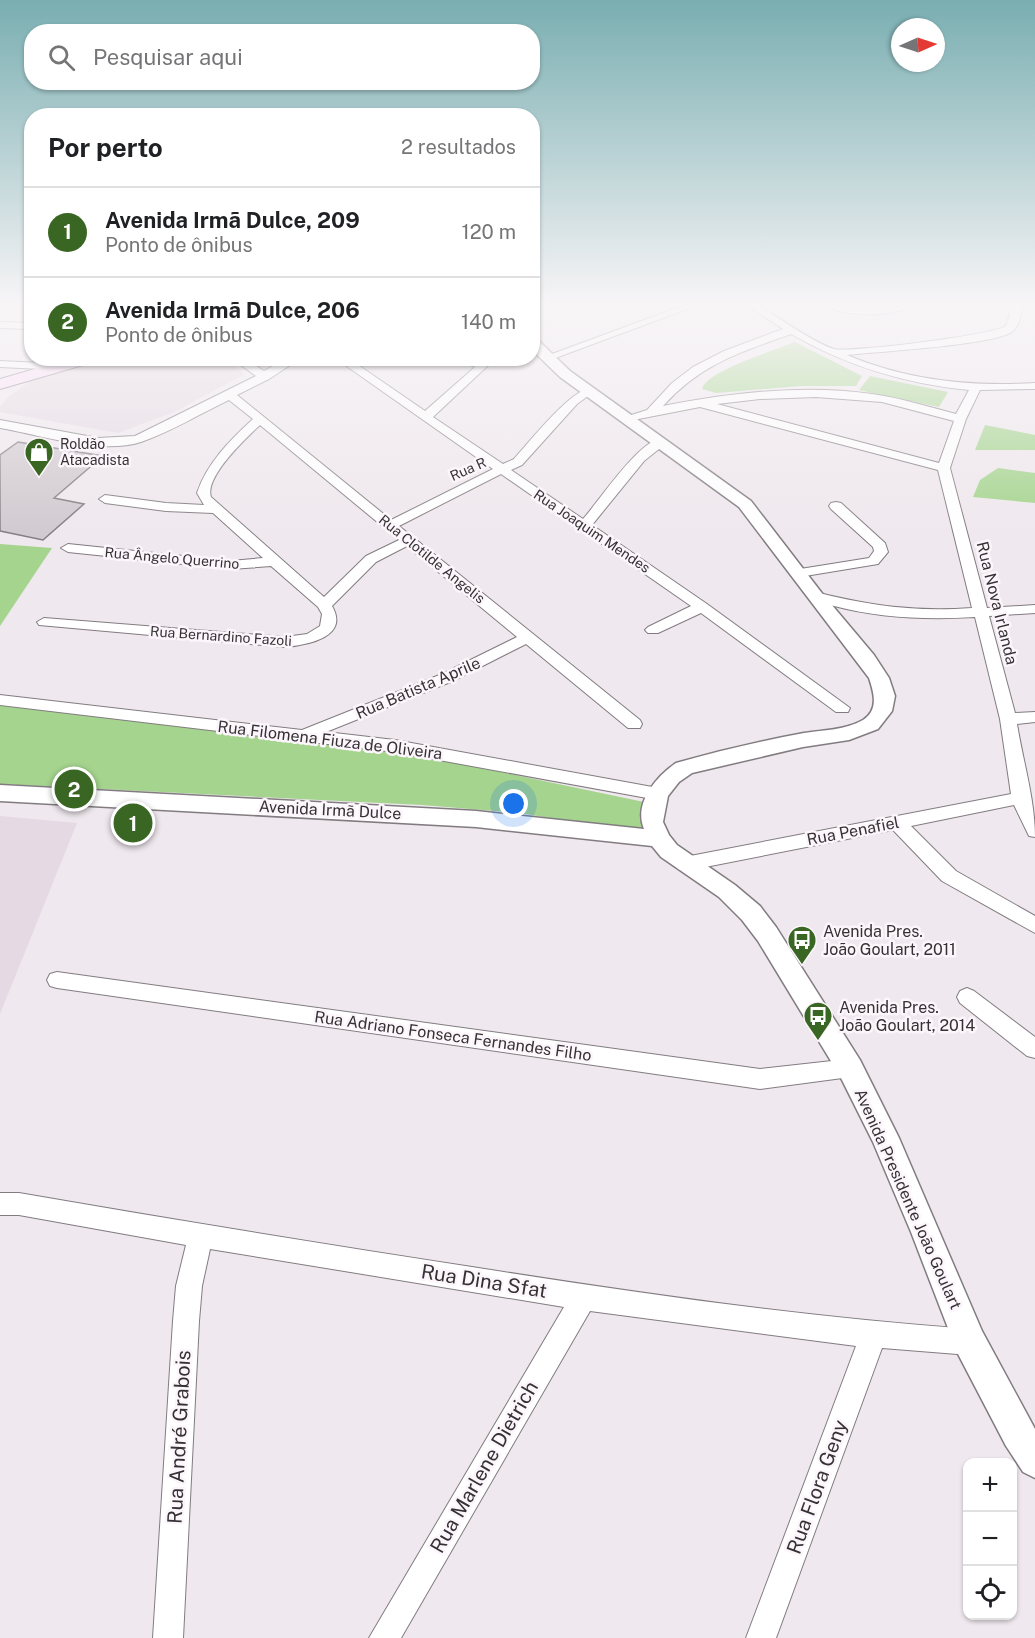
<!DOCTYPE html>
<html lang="pt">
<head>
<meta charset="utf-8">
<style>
  :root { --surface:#fff; --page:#f6f6f6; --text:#202124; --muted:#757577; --line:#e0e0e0; --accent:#3a6623 }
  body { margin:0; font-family:"Public Sans",sans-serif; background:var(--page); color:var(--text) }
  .controls { position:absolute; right:18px; bottom:18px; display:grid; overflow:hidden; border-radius:12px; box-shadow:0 2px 4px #0004 }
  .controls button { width:54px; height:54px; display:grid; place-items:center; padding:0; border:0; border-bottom:2px solid var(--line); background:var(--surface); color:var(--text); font:30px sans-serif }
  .compass { position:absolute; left:891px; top:18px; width:54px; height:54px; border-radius:50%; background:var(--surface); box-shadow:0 2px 4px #0004; rotate:87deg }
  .you { position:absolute; left:514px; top:804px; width:21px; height:21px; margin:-15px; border:4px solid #fff; border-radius:50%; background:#1a73e8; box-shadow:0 0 0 9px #1a73e833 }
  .badge { display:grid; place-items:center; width:39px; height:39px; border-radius:50%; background:var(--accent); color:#fff; font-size:20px; font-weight:700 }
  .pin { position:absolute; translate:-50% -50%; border:3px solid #fff; box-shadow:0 2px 6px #0006 }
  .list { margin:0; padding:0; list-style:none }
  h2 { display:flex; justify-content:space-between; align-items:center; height:78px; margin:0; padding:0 24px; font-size:26px }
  h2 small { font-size:20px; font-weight:400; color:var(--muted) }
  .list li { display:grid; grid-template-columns:39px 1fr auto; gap:18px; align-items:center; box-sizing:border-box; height:90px; padding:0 24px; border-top:2px solid var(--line) }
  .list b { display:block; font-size:22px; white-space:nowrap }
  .list p { margin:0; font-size:20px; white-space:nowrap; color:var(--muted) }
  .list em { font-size:20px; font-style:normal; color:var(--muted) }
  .icon { flex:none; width:33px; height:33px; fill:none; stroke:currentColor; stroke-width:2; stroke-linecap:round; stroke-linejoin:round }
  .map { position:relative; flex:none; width:1035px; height:1638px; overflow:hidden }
  .search { position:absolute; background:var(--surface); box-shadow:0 2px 4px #0004; left:24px; top:24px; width:516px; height:66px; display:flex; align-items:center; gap:15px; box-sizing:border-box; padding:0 21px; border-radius:24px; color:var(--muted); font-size:22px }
  .panel { position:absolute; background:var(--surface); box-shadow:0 2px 4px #0004; left:24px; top:108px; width:516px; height:258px; border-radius:24px }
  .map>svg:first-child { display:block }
</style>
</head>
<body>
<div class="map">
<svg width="1035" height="1638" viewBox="0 0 1035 1638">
  <rect width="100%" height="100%" fill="#efe8ee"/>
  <g fill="#e5d9e3">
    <polygon points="112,359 222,359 245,374 174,412 118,433 0,412 0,407 8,397 32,380"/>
    <polygon points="0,816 77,823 0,1014"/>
  </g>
  <g fill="#a4d48d">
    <path d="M795,342L862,376L856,386H800L716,393L702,389C706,371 776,350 795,342Z"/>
    <polygon points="870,376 948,392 939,407 859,390"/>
    <polygon points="985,425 1035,435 1035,450 975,450"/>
    <polygon points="998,468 1035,473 1035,503 973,497 980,480"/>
    <polygon points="0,544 52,548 0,626"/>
    <polygon points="0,704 425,756 644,802 643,833 519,813 422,805 0,784"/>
  </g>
  <polygon fill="#d1cad0" stroke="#837e83" stroke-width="1.5" points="18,442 103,456 54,498 84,504 43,540 0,531 0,455"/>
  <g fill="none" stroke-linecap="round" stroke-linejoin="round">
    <g stroke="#827c81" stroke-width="2">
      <g id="minor">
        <polygon points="685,305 698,305 550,360 546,361 541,358"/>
        <path d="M747,305H758C778,317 812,342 834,349C848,353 994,335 1006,326L1013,305H1023C1021,313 1020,325 1013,331C998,345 873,352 847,355C906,380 971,387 1035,383V389L980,390L966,419L950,468L987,608L1035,605V613L989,616L1015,713L1035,712V722L1017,724C1023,761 1035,800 1035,837L1029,836L1014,805L911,826L956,871L1035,916V933L942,881L893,830L685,871L678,869L676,864L678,859L685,857L1011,794L1000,719L975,617C926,620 880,618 834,606C825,604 814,602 808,596L815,592C872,606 914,612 972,608L938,470L700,407L628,421L622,418L647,410L672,383L693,367L724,351L783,329ZM791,334C847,366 905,384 969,390L956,414C929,407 901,398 872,394C802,384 731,393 663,406C701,364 738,353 791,334ZM816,397L882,402L954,421L939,463L717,404L760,399Z"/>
        <path d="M826,305L880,308L911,305C895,318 842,317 826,305Z"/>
        <polygon points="0,322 32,323 32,329 0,328"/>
        <path d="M231,358H244L264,371L287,358H301L269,379L237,395L391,520L493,469L335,358H348L425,411L475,367L454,358H471L481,362L484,358H496L433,417L503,464L514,459C527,445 574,385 592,389V393L577,404L522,465L511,470L583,519C598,503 642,435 664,439V445L644,461L592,525L707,604L850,708L848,712H836L701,613L658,633H648L645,630L648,627L691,606L501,474L399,526L640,720L642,724L640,728H628L526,644L453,681L326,732L395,740L658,788L664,790L667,794L664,798L658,800L395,752L0,705V695L302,730L442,674L517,637L407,546L376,562L332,606C350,637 308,645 285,647L39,625L37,622L44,618L285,637L307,634L320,626L322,614L318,607L271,566L231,569L68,552L61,548L68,544L231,561L263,558L213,513L166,511L105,503L99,499L105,495L166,503L204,505L197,493C207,463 230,440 253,419L229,400C201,413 171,432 141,442C101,455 41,435 0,428V420L98,438L135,436L256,376ZM260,425L399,540L366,556L324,597L211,497C204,477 246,438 260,425Z"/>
        <polygon points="0,361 62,364 67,367 62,370 0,367"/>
        <polygon points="836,502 841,503 885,543 888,552 878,564 799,577 794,576 792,573 794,570 869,558 874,551 873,547 831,509 829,506 831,503"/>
        <polygon points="57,972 760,1069 850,1059 858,1061 861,1068 858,1075 850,1077 760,1089 57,988 50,986 47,980 50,974"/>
        <polygon points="967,988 974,991 1035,1037 1035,1058 1027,1056 960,1003 957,997 960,991"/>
        <path d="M0,1193H19C170,1219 321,1244 472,1267C637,1293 803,1317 970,1329L979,1333L983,1342L979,1351L970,1355L882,1348L776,1638H746L856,1346L590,1311L401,1638H369L564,1307L210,1249L202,1286L199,1321L183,1638H153L173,1321L176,1286L186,1245L19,1215H0Z"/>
      </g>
    </g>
    <g stroke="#827c81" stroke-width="3">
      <path id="tertiary" d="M532,338L537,339L570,371L751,501L821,592L874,655L889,678L895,696L892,711L878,729L849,740L803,747L692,773L679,782L668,796L663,822L669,835L677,845L735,885L760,906L776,927L860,1060L899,1138L982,1331L1035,1429V1478L1023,1472L1006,1446L958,1354L911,1232L873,1142L840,1076L758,941L742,920L719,897L661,857L652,846L476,827L0,801V785L476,811L644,829C633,803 657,776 676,763C718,751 761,741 804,733C823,730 846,730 863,720C879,710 874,693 869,678L739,507L560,377L532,350Z"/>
    </g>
    <g stroke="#827c81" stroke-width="2">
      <polygon id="secondary" points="73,358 99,358 97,361 0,389 0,379"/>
    </g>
    <use href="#minor" fill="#fff" fill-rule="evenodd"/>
    <use href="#tertiary" fill="#fff" fill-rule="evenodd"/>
    <use href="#secondary" fill="#fde1fa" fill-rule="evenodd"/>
  </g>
  <linearGradient id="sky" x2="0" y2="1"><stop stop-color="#79aeb1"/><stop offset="0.57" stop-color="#f8f5f7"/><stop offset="1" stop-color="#f8f5f7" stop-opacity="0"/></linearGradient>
  <rect width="1035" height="534" fill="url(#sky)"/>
  <defs>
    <g id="shop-pin" transform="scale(1.5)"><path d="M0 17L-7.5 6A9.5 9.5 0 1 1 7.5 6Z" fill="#3a6623" stroke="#fcf6fc"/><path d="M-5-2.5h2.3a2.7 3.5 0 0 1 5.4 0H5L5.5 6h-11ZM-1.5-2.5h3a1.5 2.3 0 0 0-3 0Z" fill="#fff"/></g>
    <g id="bus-pin" transform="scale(1.5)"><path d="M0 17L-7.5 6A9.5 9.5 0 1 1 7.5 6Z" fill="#3a6623" stroke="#fcf6fc"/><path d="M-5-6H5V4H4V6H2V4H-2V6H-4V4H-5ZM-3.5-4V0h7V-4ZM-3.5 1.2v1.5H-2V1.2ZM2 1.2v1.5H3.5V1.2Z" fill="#fff"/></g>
  </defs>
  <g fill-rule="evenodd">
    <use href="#shop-pin" x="39" y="452"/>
    <use href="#bus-pin" x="802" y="940"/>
    <use href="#bus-pin" x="818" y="1016"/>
  </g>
  <g text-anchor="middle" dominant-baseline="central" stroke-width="5" stroke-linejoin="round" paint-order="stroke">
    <g font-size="14" fill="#353234" stroke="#fcf6fc" text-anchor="start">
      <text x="60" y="444">Roldão<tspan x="60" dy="16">Atacadista</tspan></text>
    </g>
    <g font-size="14" fill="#353234" stroke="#fcf6fc">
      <text transform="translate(468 469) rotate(-24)">Rua R</text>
      <text transform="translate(592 531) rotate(34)">Rua Joaquim Mendes</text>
      <text transform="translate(172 558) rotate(5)">Rua Ângelo Querrino</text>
      <text transform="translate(432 559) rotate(39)">Rua Clotilde Angelis</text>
      <text transform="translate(221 636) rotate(4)">Rua Bernardino Fazoli</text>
    </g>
    <g font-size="16" fill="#353234" stroke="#fcf6fc">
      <text transform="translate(997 603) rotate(76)">Rua Nova Irlanda</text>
      <text transform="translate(418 688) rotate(-23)">Rua Batista Aprile</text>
      <text transform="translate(330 740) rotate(7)">Rua Filomena Fiuza de Oliveira</text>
      <text transform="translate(330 810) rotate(3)">Avenida Irmã Dulce</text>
      <text transform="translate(853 831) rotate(-11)">Rua Penafiel</text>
      <text transform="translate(453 1036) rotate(8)">Rua Adriano Fonseca Fernandes Filho</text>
      <text transform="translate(908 1199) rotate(66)">Avenida Presidente João Goulart</text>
    </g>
    <g font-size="16" fill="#353234" stroke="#fcf6fc" text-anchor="start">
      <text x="823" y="931">Avenida Pres.<tspan x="823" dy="18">João Goulart, 2011</tspan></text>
      <text x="839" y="1007">Avenida Pres.<tspan x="839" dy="18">João Goulart, 2014</tspan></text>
    </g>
    <g font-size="20" fill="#353234" stroke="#fcf6fc">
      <text transform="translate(484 1281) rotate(9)">Rua Dina Sfat</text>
      <text transform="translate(179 1437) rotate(-87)">Rua André Grabois</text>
      <text transform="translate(484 1467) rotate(-60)">Rua Marlene Dietrich</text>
      <text transform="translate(817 1487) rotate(-70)">Rua Flora Geny</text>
    </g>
  </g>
</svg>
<div class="controls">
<button>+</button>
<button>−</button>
<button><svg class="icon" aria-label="locate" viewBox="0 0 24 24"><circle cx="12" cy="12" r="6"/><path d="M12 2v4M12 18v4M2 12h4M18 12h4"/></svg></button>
</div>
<svg class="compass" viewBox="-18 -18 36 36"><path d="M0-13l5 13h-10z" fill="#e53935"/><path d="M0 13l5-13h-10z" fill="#757577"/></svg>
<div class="you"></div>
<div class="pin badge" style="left:133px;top:823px">1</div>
<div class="pin badge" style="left:74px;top:789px">2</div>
<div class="search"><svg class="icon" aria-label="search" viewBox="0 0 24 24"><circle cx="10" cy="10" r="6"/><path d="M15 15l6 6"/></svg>Pesquisar aqui</div>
<section class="panel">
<h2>Por perto<small>2 resultados</small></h2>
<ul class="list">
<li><span class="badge">1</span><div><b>Avenida Irmã Dulce, 209</b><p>Ponto de ônibus</p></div><em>120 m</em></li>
<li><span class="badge">2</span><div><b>Avenida Irmã Dulce, 206</b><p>Ponto de ônibus</p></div><em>140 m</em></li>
</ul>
</section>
</div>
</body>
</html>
